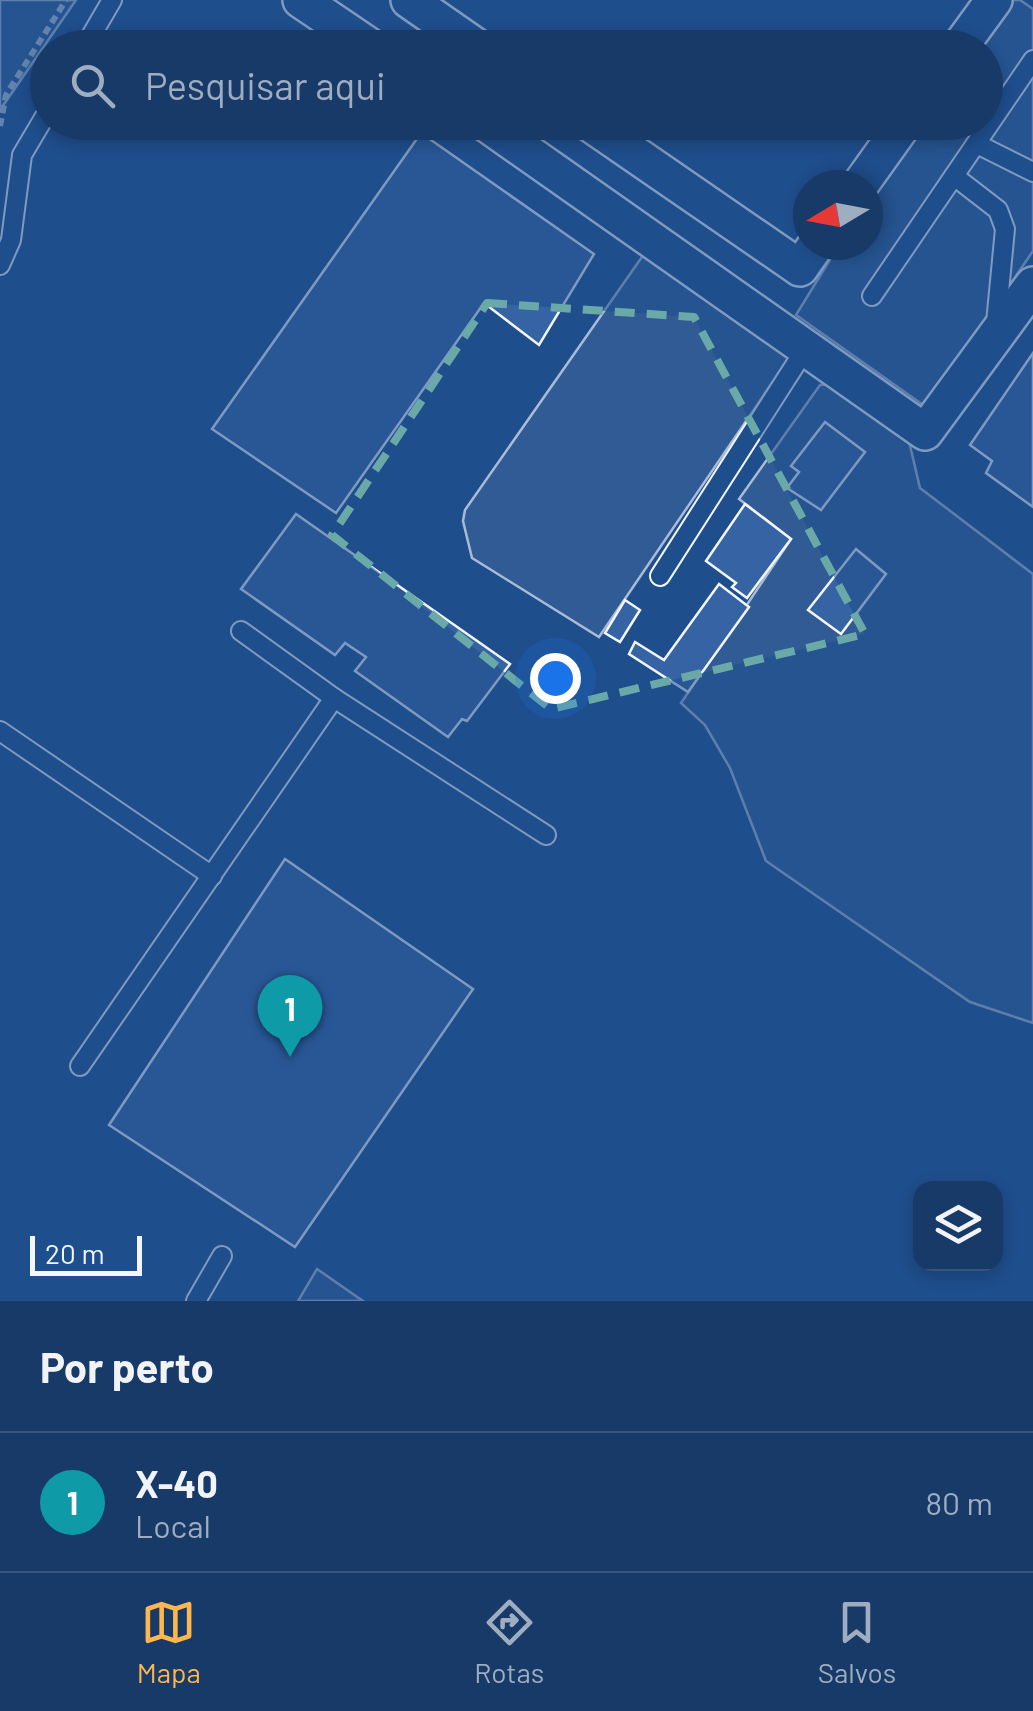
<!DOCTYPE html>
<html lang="pt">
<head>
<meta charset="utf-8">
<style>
  :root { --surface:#173a69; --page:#20416f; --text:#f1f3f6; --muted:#9eadc0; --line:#36547d; --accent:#ffb74d }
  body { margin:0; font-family:Barlow,sans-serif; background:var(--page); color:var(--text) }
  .controls { position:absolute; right:30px; bottom:30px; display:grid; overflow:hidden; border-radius:20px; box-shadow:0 5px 15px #0003 }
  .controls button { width:90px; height:90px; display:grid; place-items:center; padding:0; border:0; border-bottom:2px solid var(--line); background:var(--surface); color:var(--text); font:50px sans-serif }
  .compass { position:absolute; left:793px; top:170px; width:90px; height:90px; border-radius:50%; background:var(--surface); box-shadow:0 5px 15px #0003; rotate:260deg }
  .scale { position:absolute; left:30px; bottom:25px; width:112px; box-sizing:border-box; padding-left:10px; border:5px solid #f2f6ff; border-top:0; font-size:28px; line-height:35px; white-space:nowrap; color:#f2f6ff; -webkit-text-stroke:8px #1f4e8c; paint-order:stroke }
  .you { position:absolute; left:555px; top:678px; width:35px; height:35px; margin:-25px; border:8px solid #fff; border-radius:50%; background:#1a73e8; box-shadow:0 0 0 15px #1a73e833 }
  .badge { display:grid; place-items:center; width:65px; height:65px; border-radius:50%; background:var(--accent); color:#fff; font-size:32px; font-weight:700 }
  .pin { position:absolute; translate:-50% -82px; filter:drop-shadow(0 2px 5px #0008) }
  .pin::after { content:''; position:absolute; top:52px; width:35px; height:30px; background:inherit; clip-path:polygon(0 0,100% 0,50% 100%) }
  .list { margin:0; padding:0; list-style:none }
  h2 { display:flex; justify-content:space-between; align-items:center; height:130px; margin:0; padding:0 40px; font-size:42px }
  h2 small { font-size:32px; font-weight:400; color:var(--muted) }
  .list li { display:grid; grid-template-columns:65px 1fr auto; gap:30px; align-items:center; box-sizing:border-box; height:140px; padding:0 40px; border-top:2px solid var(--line) }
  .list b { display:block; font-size:38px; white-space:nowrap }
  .list p { margin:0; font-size:32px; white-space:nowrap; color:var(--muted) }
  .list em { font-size:32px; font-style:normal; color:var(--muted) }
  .icon { flex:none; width:55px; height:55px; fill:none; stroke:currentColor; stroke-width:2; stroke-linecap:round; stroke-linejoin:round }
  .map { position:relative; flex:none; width:1033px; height:1301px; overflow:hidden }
  .search { position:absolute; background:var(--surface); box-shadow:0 5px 15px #0003; left:30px; right:30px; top:30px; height:110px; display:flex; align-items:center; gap:25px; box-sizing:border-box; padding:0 35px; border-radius:55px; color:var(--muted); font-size:38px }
  .sheet { height:270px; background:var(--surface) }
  nav { display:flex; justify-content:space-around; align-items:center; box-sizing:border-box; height:140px; border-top:2px solid var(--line); background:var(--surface); font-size:28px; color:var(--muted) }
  nav a { display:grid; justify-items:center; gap:5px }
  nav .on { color:var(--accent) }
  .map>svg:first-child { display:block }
</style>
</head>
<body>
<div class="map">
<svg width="1033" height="1301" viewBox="0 0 1033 1301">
  <rect width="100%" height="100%" fill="#1f4e8c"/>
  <g fill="#305b95" stroke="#a8bbd7" stroke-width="2.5">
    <polygon points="0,0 76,0 0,110"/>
    <polygon points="1007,0 1020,0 1033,9 1033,251 926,407 796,315 839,245 868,245 868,203 923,123 986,122 986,48 975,47"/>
    <polygon points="644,254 791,355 599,637 472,558 463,521 465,510"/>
    <polygon points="834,384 908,437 920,488 1033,574 1033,1023 970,1002 766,861 730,768 705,725 681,703 791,539 739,499 820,385"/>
    <polygon points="317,1269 363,1301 298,1301"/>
  </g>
  <g fill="#3563a3" stroke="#f2f6ff" stroke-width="2.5">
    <polygon points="421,133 594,254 539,345 484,303 336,513 212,429"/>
    <polygon points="1033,353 1033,507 986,473 992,461 970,445"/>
    <polygon points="825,422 865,452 821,510 787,488 799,472 791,466"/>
    <polygon points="745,504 791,539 747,598 732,587 736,583 706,561"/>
    <polygon points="296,514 510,664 467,721 462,719 448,737 355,671 366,657 345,643 335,655 241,589"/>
    <polygon points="856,549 886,574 841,634 808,610"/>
    <polygon points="719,584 749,607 688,692 629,654 635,642 664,660"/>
    <polygon points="625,600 640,610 620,642 605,633"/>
    <polygon points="285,859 473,989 295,1247 109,1125"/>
  </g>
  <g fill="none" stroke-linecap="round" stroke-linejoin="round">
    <g stroke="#f2f6ff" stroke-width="22">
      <g id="service">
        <polyline points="84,48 112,0"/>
        <polyline points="977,144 1033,172"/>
        <polyline points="954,176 998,210 1005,229 996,323"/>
        <polyline points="0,265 11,240 22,155 48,111"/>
        <polyline points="872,296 1033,60"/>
        <polyline points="660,576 806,348"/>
        <polyline points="241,631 334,698 546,835"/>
        <polyline points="0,731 212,876"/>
        <polyline points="80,1066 334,698"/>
        <polyline points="196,1301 222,1256"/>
      </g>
    </g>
    <g stroke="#f2f6ff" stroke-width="40">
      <g id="minor">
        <polyline points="301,0 372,48"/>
        <polyline points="409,0 478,48"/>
        <polyline points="959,48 994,0"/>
        <polyline points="484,122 925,432 1033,285"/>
        <polyline points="588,122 800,268 816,245"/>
        <polyline points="860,185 905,122"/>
      </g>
    </g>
    <polyline stroke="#b3c4dc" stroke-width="6" stroke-dasharray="8 5" stroke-linecap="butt" points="0,126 6,95 66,0"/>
    <use href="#service" stroke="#1f4e8c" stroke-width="18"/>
    <use href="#minor" stroke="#1f4e8c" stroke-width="35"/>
  </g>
  <path d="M0 0H1033V1301H0ZM487,303L694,317L865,634L551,709L332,535Z" fill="#1f4e8c" fill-opacity=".55" fill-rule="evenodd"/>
  <path fill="none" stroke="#6aa9a8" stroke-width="8" stroke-dasharray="20 12" stroke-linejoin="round" d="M487,303L694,317L865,634L551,709L332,535Z"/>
</svg>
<div class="controls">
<button><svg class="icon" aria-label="layers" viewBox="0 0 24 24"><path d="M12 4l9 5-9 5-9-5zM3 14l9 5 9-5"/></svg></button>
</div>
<svg class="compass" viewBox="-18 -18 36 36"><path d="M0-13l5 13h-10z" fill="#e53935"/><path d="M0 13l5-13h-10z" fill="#9eadc0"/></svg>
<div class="scale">20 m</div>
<div class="you"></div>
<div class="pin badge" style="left:290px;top:1057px;background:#0f9aa8">1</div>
<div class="search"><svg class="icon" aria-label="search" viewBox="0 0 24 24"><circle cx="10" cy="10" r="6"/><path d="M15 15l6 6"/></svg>Pesquisar aqui</div>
</div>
<section class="sheet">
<h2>Por perto<small></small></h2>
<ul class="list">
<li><span class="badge" style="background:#0f9aa8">1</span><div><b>X-40</b><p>Local</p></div><em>80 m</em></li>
</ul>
</section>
<nav>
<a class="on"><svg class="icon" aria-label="map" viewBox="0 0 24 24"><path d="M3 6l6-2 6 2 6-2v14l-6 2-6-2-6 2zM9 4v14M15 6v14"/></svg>Mapa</a>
<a><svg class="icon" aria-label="directions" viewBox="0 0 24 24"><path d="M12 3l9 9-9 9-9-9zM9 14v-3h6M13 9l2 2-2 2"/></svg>Rotas</a>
<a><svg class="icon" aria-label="saved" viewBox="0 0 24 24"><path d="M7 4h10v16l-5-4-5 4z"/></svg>Salvos</a>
</nav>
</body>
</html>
